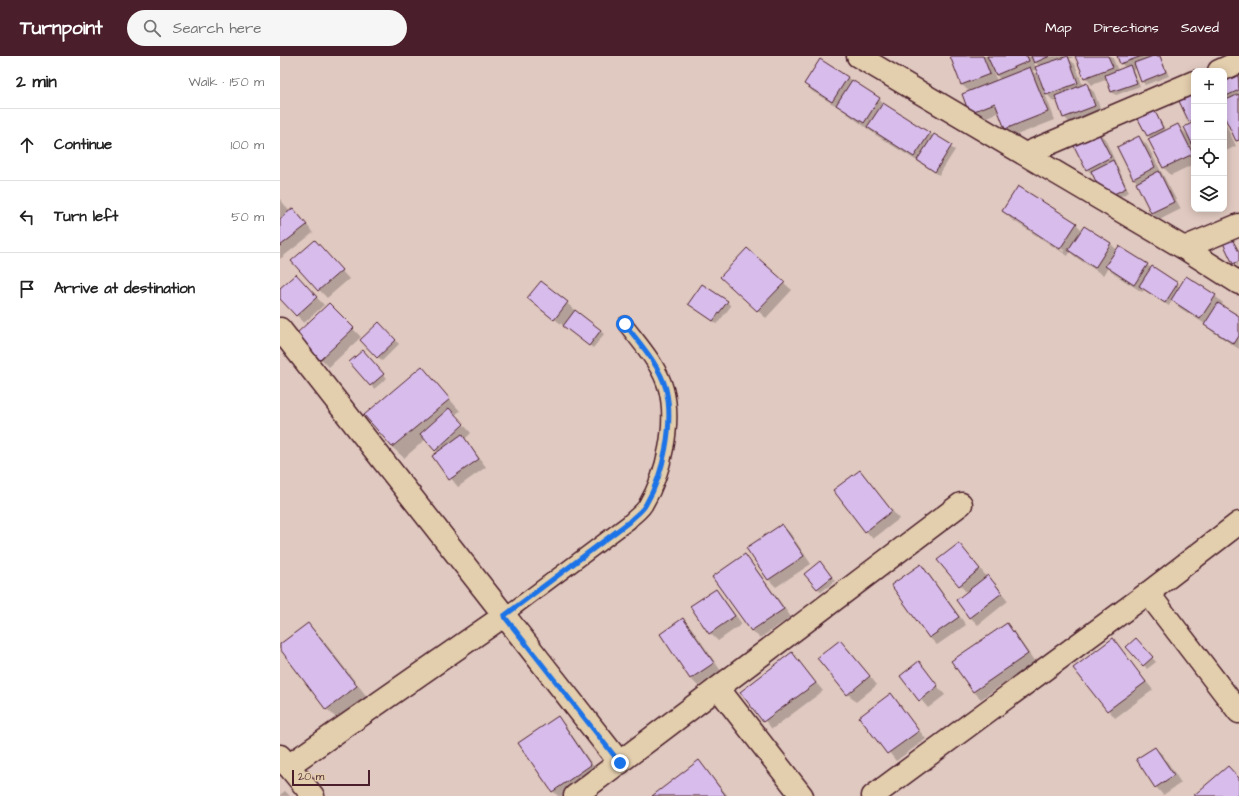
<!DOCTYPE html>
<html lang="en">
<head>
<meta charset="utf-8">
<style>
  :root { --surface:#fff; --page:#f6f6f6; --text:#222; --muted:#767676; --line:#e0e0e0; --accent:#4a1f2b }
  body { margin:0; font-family:"Architects Daughter",sans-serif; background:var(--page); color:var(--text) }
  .controls { position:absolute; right:12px; top:12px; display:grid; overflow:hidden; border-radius:8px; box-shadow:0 2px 10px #0003 }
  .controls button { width:36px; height:36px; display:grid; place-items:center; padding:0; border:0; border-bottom:1px solid var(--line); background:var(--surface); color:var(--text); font:20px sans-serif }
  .scale { position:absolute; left:12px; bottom:10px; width:78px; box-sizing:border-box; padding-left:4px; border:2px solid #4a1f2b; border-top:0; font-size:11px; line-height:14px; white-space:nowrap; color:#4a1f2b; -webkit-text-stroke:3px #e3cead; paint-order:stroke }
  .stop { position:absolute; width:12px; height:12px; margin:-9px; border:3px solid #1a73e8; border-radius:50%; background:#fff }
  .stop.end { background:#1a73e8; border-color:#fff; box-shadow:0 1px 4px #0008 }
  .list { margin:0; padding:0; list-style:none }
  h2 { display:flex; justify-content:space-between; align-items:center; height:52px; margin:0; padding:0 16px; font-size:17px }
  h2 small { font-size:13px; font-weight:400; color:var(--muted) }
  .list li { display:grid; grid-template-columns:26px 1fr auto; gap:12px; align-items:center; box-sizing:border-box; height:72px; padding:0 16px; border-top:1px solid var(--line) }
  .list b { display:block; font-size:15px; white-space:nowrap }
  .list em { font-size:13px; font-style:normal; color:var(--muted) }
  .icon { flex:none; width:22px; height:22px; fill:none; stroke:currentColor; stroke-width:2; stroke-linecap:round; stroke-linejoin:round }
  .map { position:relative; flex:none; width:959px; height:740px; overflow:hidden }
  header { display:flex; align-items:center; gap:24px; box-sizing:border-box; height:56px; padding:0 20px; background:var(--accent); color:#fff }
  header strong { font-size:19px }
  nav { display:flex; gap:22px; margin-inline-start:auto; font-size:14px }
  .search { width:280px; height:36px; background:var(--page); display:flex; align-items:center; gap:10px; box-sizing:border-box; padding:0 14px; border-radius:22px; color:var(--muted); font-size:15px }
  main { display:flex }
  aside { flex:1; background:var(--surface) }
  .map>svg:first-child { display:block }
</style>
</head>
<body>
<header>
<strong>Turnpoint</strong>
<div class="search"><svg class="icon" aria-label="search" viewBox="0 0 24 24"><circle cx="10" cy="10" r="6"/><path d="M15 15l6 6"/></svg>Search here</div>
<nav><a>Map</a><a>Directions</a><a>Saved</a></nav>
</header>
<main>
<aside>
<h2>2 min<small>Walk · 150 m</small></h2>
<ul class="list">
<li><svg class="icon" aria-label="ahead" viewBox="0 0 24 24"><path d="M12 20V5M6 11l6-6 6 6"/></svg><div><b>Continue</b></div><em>100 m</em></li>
<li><svg class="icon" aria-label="left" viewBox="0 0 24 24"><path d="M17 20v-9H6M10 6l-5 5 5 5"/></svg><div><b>Turn left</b></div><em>50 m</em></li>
<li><svg class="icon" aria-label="arrive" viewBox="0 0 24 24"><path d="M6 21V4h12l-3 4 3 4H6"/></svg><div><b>Arrive at destination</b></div></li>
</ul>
</aside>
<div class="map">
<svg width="959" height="740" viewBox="0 0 959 740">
  <rect width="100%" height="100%" fill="#e0c9c0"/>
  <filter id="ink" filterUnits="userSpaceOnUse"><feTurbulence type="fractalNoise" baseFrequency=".025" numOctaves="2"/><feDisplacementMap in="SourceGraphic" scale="8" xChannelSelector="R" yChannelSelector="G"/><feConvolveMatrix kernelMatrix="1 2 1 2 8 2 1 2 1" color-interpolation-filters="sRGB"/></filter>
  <g filter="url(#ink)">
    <g fill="#0003" fill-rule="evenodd">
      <path d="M671,0H795L789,3L795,8L803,30L806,29L814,36L822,57L792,69L784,61L778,44L774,46L764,35L775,64L734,80L726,72L720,56L698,64L690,57V36L682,29ZM752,3L760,11L756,12ZM757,13L762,26H760L758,20L752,15ZM713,16L721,24L717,25Z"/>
      <polygon points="796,0 832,0 838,15 846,12 841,7 838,0 880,0 889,20 865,29 862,25 857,12 853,14 860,30 836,39 832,36 828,23 812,29 805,21"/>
      <polygon points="957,18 959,20 959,86 944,58 944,25"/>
      <polygon points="568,22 599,43 607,51 675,94 659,119 596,79 560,52 533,36 525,28"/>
      <polygon points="912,36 914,38 914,108 891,119 884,112 871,83 868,79 873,52 886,75 898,69 908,80 913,68 910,65"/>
      <polygon points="944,65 956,90 944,96"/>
      <polygon points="817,75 825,83 849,136 829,146 815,122 807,113"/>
      <polygon points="859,81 867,89 901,153 879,164 872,157 858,127 853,122"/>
      <polygon points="0,143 10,156 21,161 33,177 0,203"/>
      <path d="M723,155L796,168L802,174L804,171L831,188L837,194L867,209L900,231L935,240L943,247L941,250L959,261V293L933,276L925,268L900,252L892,244L889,250L864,234L862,236L834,218L828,212L823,219L797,202L790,196L788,200L731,163ZM731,160L785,195L784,196L731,162Z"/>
      <polygon points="952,184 959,194 958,211 944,188"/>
      <polygon points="42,193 69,223 47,242 12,205"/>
      <polygon points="261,226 324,278 313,292 256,249"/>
      <polygon points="23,227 44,249 24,267 0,241 0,233"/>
      <polygon points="504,227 512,234 486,262 449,229"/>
      <polygon points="447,246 451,250 437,268 413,251"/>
      <polygon points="49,248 81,281 49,311 17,278"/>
      <polygon points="99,268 119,288 102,305 82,284"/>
      <polygon points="86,299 107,322 94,333 91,329"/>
      <polygon points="142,312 180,355 175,359 191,377 185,383 206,411 178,431 153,400 158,396 146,383 124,402 112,391"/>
      <polygon points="580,415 619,463 593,483 586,475"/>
      <polygon points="502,469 510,477 531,508 496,531 489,524 467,492"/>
      <polygon points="679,488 707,521 716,528 728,545 698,569 690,561 687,537 659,504"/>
      <polygon points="465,499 472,507 511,561 480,582 472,575 434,521"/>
      <polygon points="641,509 648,517 686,569 657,589 650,582 612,529"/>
      <polygon points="543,510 555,525 541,536 538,532"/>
      <polygon points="436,534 443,542 462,568 438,585 430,577"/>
      <polygon points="403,563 411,571 441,615 418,630 410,622"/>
      <polygon points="28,568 39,579 88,642 58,664 47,653 0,592 0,590"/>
      <polygon points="727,568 734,576 755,606 701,643 694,636 673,605"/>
      <polygon points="833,584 873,634 835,662 795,612"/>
      <polygon points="859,587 876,606 867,613 864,609"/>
      <polygon points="568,593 597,629 576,646 568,638"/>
      <polygon points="512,598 543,635 492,673 461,636"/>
      <polygon points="638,607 665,639 648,652 621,620"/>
      <polygon points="611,639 646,683 616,705 581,661"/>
      <polygon points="278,661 285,669 318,717 284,740 278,740 273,735"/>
      <polygon points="875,692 883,699 901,727 883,739 876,731"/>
      <polygon points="419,706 448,740 374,740"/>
      <polygon points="5,735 10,740 0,740 0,739"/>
    </g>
    <g fill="#d8bdec" stroke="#4a1f2b">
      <polygon points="670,0 703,0 710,18 681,29"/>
      <polygon points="707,0 747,0 749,5 716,19"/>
      <polygon points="751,0 770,0 754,7"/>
      <polygon points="788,0 798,27 766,39 755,11"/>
      <polygon points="795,0 828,0 833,11 804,22"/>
      <polygon points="837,0 862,0 840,8"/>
      <polygon points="873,0 880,0 886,16 861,26 854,7"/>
      <polygon points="540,3 568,21 552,46 524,28"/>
      <polygon points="850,9 857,27 831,36 825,19"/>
      <polygon points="750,11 768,56 725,73 715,47 689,57 682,38"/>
      <polygon points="958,17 959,34 944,41 944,24"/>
      <polygon points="572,24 600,42 584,67 556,49"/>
      <polygon points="807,27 815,50 783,62 775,40"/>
      <polygon points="914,38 914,63 909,66 898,43"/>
      <polygon points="959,38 959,84 956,85 944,60 944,45"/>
      <polygon points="603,47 650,77 634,101 587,71"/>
      <polygon points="873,51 883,72 867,80 856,59"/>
      <polygon points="914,66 914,92 904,71"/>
      <polygon points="898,68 913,98 883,112 868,83"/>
      <polygon points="817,74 831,101 806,114 792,86"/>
      <polygon points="654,78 672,89 655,116 637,104"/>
      <polygon points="859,80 875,111 853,123 837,91"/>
      <polygon points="833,104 846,132 824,143 811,115"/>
      <polygon points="879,115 894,146 871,157 856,127"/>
      <polygon points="738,130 797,167 780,193 722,155"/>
      <polygon points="13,152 27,169 0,190 0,163"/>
      <polygon points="804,170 831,187 815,212 788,194"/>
      <polygon points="952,183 959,196 959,205 953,208 943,187"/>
      <polygon points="35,184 62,214 38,235 11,205"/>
      <polygon points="839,190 868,208 854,229 825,210"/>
      <polygon points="467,192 505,226 477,255 440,221"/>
      <polygon points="872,210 898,227 885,247 859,230"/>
      <polygon points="16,218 37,241 16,260 0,243 0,232"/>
      <polygon points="906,220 936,239 920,263 891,244"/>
      <polygon points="261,225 288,246 274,264 247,242"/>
      <polygon points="422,228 448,245 433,265 408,248"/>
      <polygon points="49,247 74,272 40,304 16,278"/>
      <polygon points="938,247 959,260 959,280 954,288 924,269"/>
      <polygon points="295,254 321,274 309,290 283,270"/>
      <polygon points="99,266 116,284 97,302 80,284"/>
      <polygon points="83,294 104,318 90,330 69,306"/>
      <polygon points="142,310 170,343 112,391 84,359"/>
      <polygon points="169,352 184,368 155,395 140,378"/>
      <polygon points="182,378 199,403 169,424 152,400"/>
      <polygon points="580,414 612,455 585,476 553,434"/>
      <polygon points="502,468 524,500 488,524 466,492"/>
      <polygon points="679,487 700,513 679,530 657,504"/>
      <polygon points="465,498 504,553 471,575 432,521"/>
      <polygon points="540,505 552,521 537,533 524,518"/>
      <polygon points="641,508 679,561 649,582 611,529"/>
      <polygon points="708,519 722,537 689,562 676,544"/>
      <polygon points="436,533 455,560 429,578 410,550"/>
      <polygon points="403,562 434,607 410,623 380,578"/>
      <polygon points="28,567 77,630 46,654 0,593 0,588"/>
      <polygon points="727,567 748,598 693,636 671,605"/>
      <polygon points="833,582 866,626 827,655 793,612"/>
      <polygon points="856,582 873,601 863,610 846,591"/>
      <polygon points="560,584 590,620 567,639 537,602"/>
      <polygon points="512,596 536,627 483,666 460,636"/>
      <polygon points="639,605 658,630 639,645 620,620"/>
      <polygon points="611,637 639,675 607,698 579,661"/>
      <polygon points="278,660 311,709 272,736 238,687"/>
      <polygon points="875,691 894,719 875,732 856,703"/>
      <polygon points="419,704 446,740 372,740"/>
      <polygon points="948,710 959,722 959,740 913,740"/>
    </g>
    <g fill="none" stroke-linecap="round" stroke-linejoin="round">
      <g stroke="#4a1f2b" stroke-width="17">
        <path id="service" d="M225,559L349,466C354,460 363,455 366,448C384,418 395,367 386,333C379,308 360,288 345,268"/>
      </g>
      <g stroke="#4a1f2b" stroke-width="25">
        <g id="minor">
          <polyline points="578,0 904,192 959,227"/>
          <polyline points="939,15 959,6"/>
          <polyline points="745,98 914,26"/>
          <polyline points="904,192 959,169"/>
          <polyline points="0,273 340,707"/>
          <polyline points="868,537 959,656"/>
          <polyline points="438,632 522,740"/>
          <polyline points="8,710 225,559"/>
          <polyline points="295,740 681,448"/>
          <polyline points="593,740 868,537 959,467"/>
        </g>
      </g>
      <g stroke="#4a1f2b" stroke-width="25">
        <polyline id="tertiary" points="0,700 33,740"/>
      </g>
      <use href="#service" stroke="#e3cead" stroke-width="14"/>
      <use href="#minor" stroke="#e3cead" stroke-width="22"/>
      <use href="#tertiary" stroke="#e3cead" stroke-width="22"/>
    </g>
  </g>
  <g fill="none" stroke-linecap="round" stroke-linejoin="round" filter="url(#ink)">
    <path stroke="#1a73e8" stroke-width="5" d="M340,707L224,560L349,466C354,460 363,455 366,448C384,418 394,367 386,333C379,308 360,288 345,268"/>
  </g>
</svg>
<div class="controls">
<button>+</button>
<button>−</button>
<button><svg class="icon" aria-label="locate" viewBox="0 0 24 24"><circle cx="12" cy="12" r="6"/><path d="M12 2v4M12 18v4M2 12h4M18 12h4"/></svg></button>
<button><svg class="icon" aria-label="layers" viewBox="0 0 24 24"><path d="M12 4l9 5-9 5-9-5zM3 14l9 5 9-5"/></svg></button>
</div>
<div class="scale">20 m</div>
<div class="stop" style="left:345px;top:268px"></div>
<div class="stop end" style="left:340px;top:707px"></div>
</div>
</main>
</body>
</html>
